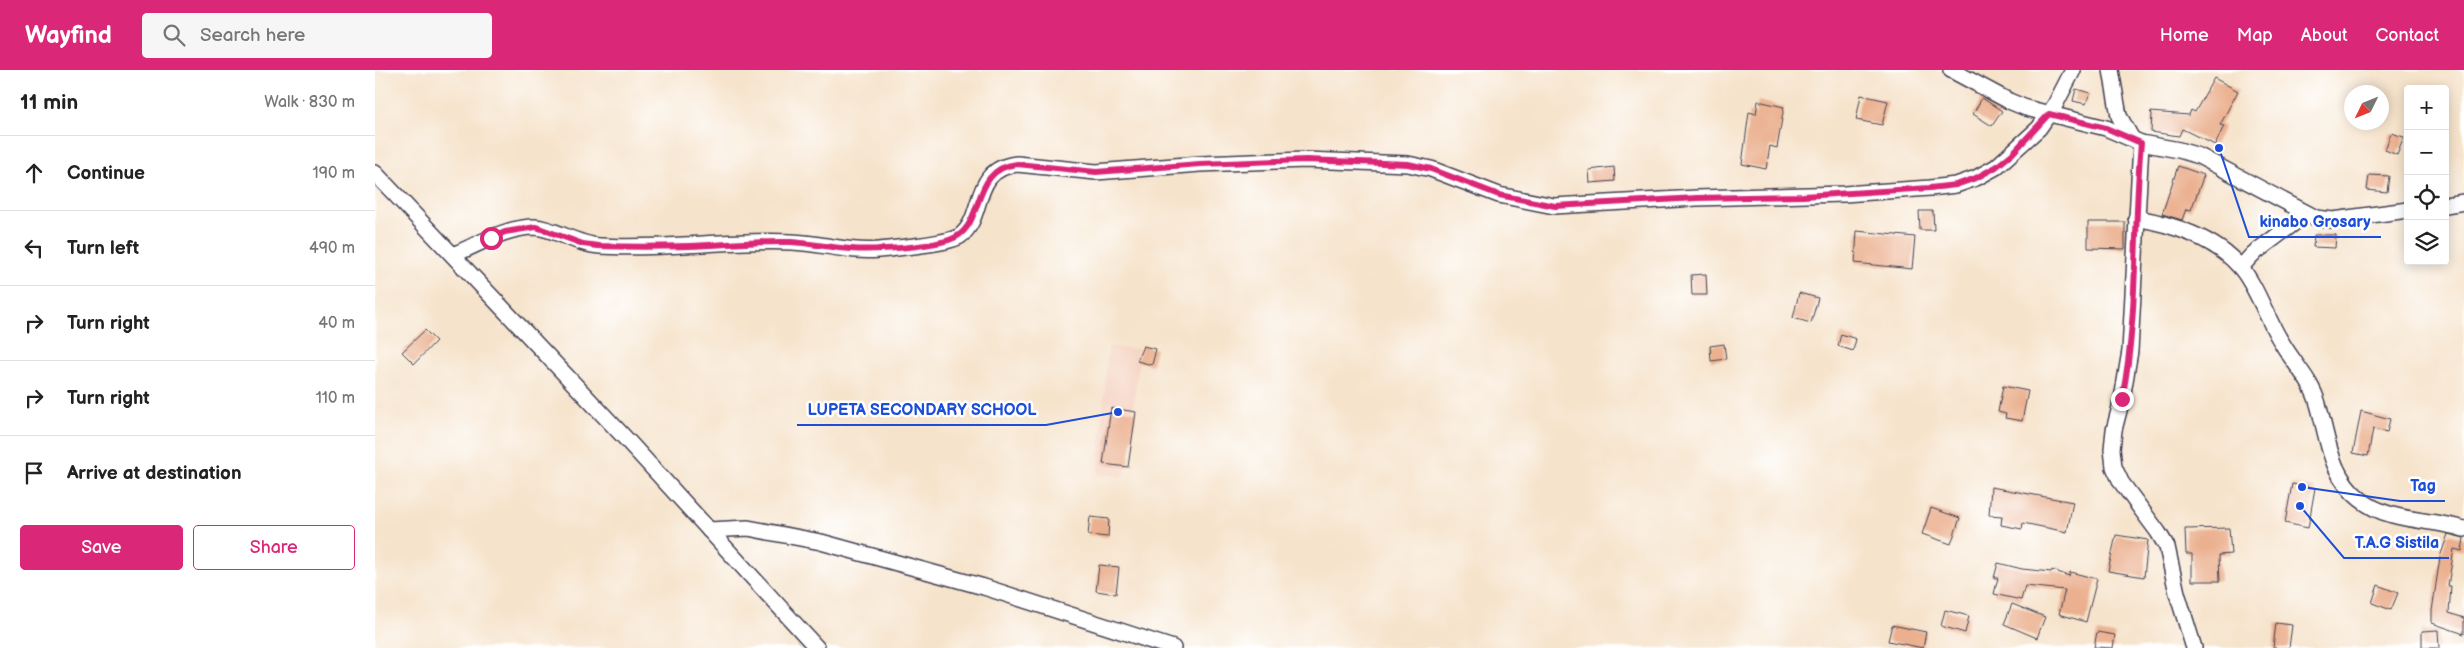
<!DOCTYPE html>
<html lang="en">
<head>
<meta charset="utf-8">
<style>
  :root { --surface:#fff; --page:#f6f6f6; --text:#222; --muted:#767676; --line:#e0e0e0; --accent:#db2777 }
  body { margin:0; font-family:"Balsamiq Sans",sans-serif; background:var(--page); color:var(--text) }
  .controls { position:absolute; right:15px; top:15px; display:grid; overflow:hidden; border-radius:5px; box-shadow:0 2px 12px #0003 }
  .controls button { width:45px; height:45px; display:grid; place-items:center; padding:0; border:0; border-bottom:1px solid var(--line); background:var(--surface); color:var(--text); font:25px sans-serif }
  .compass { position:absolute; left:1969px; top:15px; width:45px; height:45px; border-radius:50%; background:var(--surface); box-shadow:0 2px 12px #0003; rotate:227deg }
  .stop { position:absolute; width:15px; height:15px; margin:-11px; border:4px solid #db2777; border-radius:50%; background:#fff }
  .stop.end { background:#db2777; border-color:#fff; box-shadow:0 1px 5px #0008 }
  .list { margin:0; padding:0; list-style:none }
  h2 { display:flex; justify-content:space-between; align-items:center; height:65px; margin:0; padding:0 20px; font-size:21px }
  h2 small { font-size:16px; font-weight:400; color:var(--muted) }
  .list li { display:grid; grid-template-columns:32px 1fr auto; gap:15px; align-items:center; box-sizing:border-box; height:75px; padding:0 20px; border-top:1px solid var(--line) }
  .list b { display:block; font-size:19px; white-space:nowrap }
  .list em { font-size:16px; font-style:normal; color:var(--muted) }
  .actions { display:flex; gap:10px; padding:15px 20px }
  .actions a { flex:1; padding:11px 0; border:1px solid var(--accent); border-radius:5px; text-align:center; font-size:18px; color:var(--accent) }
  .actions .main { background:var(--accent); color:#fff }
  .icon { flex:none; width:28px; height:28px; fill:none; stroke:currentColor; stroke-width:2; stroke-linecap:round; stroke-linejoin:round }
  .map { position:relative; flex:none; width:2089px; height:578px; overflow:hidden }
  header { display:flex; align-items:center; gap:30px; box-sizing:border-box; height:70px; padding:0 25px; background:var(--accent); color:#fff }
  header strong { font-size:24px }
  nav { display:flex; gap:28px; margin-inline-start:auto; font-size:18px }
  .search { width:350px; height:45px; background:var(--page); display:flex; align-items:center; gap:12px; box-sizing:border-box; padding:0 18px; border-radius:5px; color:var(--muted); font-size:19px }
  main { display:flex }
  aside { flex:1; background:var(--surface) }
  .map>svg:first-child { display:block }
</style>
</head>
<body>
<header>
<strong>Wayfind</strong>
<div class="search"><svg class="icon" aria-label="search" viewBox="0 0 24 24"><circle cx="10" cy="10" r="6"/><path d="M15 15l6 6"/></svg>Search here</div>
<nav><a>Home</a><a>Map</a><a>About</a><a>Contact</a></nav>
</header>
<main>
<aside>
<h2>11 min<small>Walk · 830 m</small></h2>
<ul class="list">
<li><svg class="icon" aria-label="ahead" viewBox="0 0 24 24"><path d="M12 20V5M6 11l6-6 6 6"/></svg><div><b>Continue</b></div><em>190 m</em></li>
<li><svg class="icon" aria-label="left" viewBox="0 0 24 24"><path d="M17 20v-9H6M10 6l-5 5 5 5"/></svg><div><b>Turn left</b></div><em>490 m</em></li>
<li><svg class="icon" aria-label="right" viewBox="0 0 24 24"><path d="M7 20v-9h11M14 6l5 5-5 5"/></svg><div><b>Turn right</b></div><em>40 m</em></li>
<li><svg class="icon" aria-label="right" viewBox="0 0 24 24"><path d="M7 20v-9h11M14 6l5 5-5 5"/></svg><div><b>Turn right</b></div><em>110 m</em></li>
<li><svg class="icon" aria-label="arrive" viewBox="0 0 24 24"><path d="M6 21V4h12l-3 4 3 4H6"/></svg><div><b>Arrive at destination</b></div></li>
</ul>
<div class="actions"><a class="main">Save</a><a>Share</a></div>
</aside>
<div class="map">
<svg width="2089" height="578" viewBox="0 0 2089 578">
  <rect width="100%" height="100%" fill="#fff"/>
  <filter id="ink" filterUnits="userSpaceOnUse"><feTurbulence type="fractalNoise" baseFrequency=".02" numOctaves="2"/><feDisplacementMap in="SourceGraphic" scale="10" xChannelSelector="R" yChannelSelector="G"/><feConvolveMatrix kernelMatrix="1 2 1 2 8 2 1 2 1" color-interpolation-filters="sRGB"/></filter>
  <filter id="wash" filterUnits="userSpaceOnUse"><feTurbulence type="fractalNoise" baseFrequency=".0096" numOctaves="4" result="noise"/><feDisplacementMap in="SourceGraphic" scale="20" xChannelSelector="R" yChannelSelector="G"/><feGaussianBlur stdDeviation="1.12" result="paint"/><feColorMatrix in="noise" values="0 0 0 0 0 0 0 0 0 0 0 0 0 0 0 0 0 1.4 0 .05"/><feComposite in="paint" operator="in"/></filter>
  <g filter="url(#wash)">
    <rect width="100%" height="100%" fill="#f6e3cb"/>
    <polygon fill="#f5d3c1" points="733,277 766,279 749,406 723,404"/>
    <g id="blocks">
      <g fill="#ebb08f">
        <polygon points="1839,8 1863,21 1845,55 1849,56 1840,75 1807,59 1804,66 1776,62 1777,44 1775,42 1814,45 1816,40 1820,42"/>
        <polygon points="1701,19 1715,23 1711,34 1698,31"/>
        <polygon points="1486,25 1513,31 1507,55 1481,50"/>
        <polygon points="1607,28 1627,41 1617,56 1598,44"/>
        <polygon points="1383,31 1409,37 1402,78 1395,76 1391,99 1367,94 1374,42 1381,44"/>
        <polygon points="2016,63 2029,67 2022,85 2010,80"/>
        <polygon points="1803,96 1829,105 1816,140 1811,139 1807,150 1787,144"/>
        <polygon points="1239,97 1240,111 1215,113 1214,100"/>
        <polygon points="1994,105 2014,106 2012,122 1992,120"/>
        <polygon points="1544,141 1558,141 1559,160 1545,160"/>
        <polygon points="1713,152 1750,152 1750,179 1713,178"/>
        <polygon points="1482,161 1540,167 1537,199 1480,193"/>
        <polygon points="1939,165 1961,165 1960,178 1938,177"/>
        <polygon points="1331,204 1332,225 1317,225 1316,205"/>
        <polygon points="1424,223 1443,228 1436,253 1418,248"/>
        <polygon points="50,260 61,271 39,294 27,282"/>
        <polygon points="1466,264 1481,269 1478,281 1463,276"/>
        <polygon points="1349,274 1351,289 1336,291 1335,276"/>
        <polygon points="768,276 781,279 777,295 762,291"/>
        <polygon points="1628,316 1653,321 1647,351 1630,348 1631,344 1623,342"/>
        <polygon points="736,338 761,342 753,397 728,394"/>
        <polygon points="1986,341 2015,349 2012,362 1998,359 1993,386 1978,383"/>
        <polygon points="1917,414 1940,418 1933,458 1910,453"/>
        <polygon points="1616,417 1698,432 1692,462 1648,453 1647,459 1626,455 1627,446 1614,445"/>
        <polygon points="1556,438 1585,448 1576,474 1547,464"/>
        <polygon points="715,447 734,449 733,467 713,465"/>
        <polygon points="1854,458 1856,484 1844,485 1845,511 1817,511 1817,484 1811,484 1810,459"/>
        <polygon points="2073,464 2089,468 2087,481 2079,479 2073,516 2076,516 2074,543 2089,548 2089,564 2057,553 2057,541 2065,487"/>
        <polygon points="1741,465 1773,470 1769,507 1733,501"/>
        <polygon points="1623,493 1647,499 1676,502 1677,500 1694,506 1695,502 1722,509 1711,552 1684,544 1690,520 1650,516 1646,530 1619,524 1623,508 1619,508"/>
        <polygon points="724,495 744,497 741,524 721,521"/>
        <polygon points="2003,515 2023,523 2016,540 1997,533"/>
        <polygon points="1637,534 1670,547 1662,568 1629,554"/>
        <polygon points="1570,540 1594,546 1590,563 1566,556"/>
        <polygon points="1901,553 1917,555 1914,578 1898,578"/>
        <polygon points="1517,555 1551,562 1548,578 1513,571"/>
        <polygon points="2063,560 2064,578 2047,578 2047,561"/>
        <polygon points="1722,562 1740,565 1738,578 1719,577"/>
      </g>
    </g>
  </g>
  <g filter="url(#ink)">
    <use href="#blocks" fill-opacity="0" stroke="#423f51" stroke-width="1"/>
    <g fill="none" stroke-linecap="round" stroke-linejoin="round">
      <g stroke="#423f51" stroke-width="18">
        <g id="minor">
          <polyline points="1576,0 1634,31 1651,38 1731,58 1766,73 1804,80 1824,86 1941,148 1958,150 2033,140"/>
          <polyline points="1736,0 1744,46 1757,69"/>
          <polyline points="1766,73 1755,281 1747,329 1739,360 1737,379 1739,397 1746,412 1783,462 1792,477 1802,523 1819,578"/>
          <polyline points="0,103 252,370 442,578"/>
          <polyline points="2070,135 2089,132"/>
          <path d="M1761,148C1797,154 1840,168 1865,197C1881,214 1893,252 1907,273C1919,294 1937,311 1943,334C1953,368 1955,406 1985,429C2014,453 2055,448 2089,459"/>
          <path d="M78,185C104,174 131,157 160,157C179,158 202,175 225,176C289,180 353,169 417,172C446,173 475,183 504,180C520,178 573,174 585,166C611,147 595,99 642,94L721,102L825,94L931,90L1033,94L1056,99L1124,125L1179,136L1322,128L1469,124L1555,118L1581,115L1601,108L1621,97L1664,58L1680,35L1698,0"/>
          <polyline points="1866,197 1878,184 1931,144"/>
          <polyline points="334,460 373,458 446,472 609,517 798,578"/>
        </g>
      </g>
      <use href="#minor" stroke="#fff" stroke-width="15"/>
    </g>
  </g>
  <g fill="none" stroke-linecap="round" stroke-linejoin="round" filter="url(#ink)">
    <path stroke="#db2777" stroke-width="6" d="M116,168L130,162L161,157L208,174L223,176C253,177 284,177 314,176C348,175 382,171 416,172C436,173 456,178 476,179C500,181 551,177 574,170C612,159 593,99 642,94L721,102L825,94L931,90L1033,94L1056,99L1124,125L1180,136L1322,128L1428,126L1555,118L1581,115L1601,108L1621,97L1637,84L1674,44L1731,58L1766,73C1758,158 1764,244 1747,329"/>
  </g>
  <path fill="none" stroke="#1d4ed8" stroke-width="2" d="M1844 78L1874 167H2006M743 342L671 355H422M1927 417L2025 431H2070M1925 436L1969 488H2074"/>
  <g fill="#1d4ed8" stroke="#fff" stroke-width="2">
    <circle cx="1844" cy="78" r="5"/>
    <circle cx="743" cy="342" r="5"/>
    <circle cx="1927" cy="417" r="5"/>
    <circle cx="1925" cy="436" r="5"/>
  </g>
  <g font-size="16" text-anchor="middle" font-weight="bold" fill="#1d4ed8" stroke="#fff" stroke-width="5" stroke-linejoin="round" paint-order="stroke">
    <text x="1940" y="157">kinabo Grosary</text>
    <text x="547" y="345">LUPETA SECONDARY SCHOOL</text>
    <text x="2048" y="421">Tag</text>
    <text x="2022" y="478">T.A.G Sistila</text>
  </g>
</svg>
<div class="controls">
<button>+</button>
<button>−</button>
<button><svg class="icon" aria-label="locate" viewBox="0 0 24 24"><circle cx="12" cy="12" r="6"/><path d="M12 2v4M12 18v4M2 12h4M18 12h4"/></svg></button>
<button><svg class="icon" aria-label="layers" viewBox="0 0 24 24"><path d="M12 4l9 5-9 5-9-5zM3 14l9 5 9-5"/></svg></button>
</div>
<svg class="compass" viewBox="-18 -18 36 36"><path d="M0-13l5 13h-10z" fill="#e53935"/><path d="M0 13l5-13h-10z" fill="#767676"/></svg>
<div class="stop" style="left:116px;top:168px"></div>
<div class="stop end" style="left:1747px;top:329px"></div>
</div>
</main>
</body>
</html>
